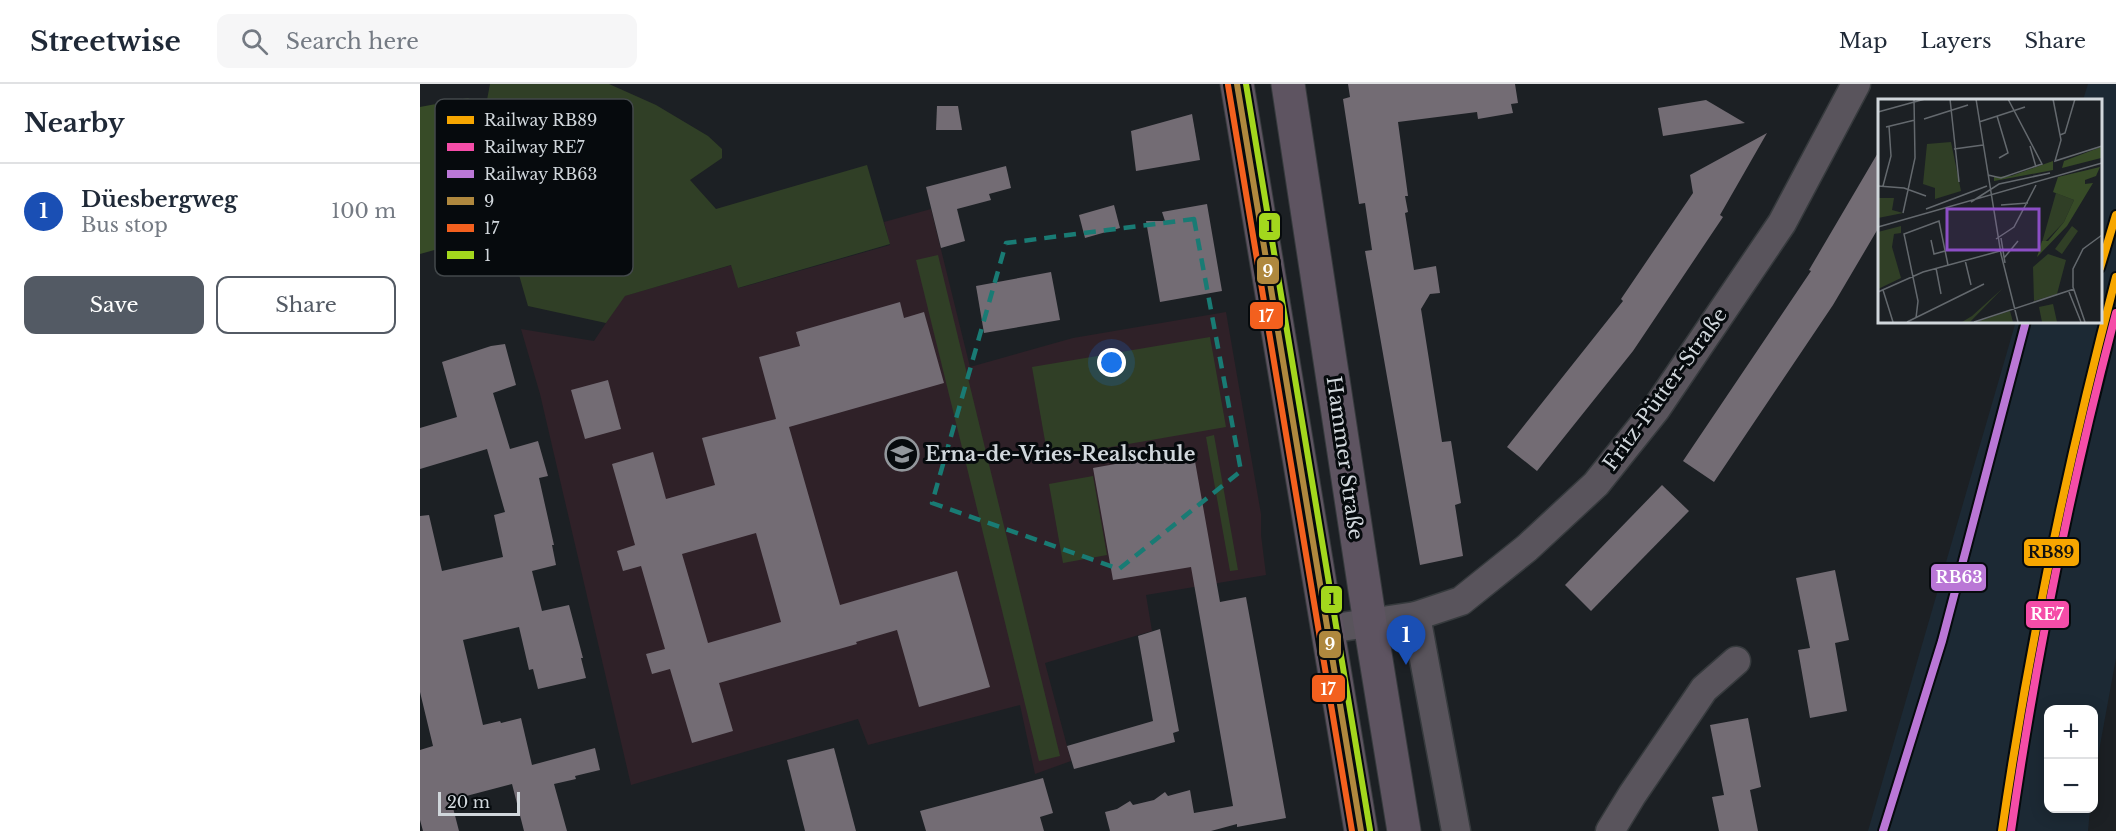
<!DOCTYPE html>
<html lang="en">
<head>
<meta charset="utf-8">
<style>
  :root { --surface:#fff; --page:#f6f6f7; --text:#1f2937; --muted:#747a83; --line:#e0e1e3; --accent:#535a64 }
  body { margin:0; font-family:"Libre Baskerville",serif; background:var(--page); color:var(--text) }
  .controls { position:absolute; right:18px; bottom:18px; display:grid; overflow:hidden; border-radius:12px; box-shadow:0 3px 15px #0003 }
  .controls button { width:54px; height:54px; display:grid; place-items:center; padding:0; border:0; border-bottom:2px solid var(--line); background:var(--surface); color:var(--text); font:30px sans-serif }
  .scale { position:absolute; left:18px; bottom:15px; width:82px; box-sizing:border-box; padding-left:6px; border:3px solid #d1d7dc; border-top:0; font-size:16px; line-height:21px; white-space:nowrap; color:#d1d7dc; -webkit-text-stroke:4px #060a0d; paint-order:stroke }
  .you { position:absolute; left:692px; top:279px; width:21px; height:21px; margin:-15px; border:4px solid #fff; border-radius:50%; background:#1a73e8; box-shadow:0 0 0 9px #1a73e833 }
  .badge { display:grid; place-items:center; width:39px; height:39px; border-radius:50%; background:var(--accent); color:#fff; font-size:20px; font-weight:700 }
  .pin { position:absolute; translate:-50% -50px; filter:drop-shadow(0 2px 3px #0008) }
  .pin::after { content:''; position:absolute; top:32px; width:21px; height:18px; background:inherit; clip-path:polygon(0 0,100% 0,50% 100%) }
  .list { margin:0; padding:0; list-style:none }
  h2 { display:flex; justify-content:space-between; align-items:center; height:78px; margin:0; padding:0 24px; font-size:26px }
  h2 small { font-size:20px; font-weight:400; color:var(--muted) }
  .list li { display:grid; grid-template-columns:39px 1fr auto; gap:18px; align-items:center; box-sizing:border-box; height:96px; padding:0 24px; border-top:2px solid var(--line) }
  .list b { display:block; font-size:22px; white-space:nowrap }
  .list p { margin:0; font-size:20px; white-space:nowrap; color:var(--muted) }
  .list em { font-size:20px; font-style:normal; color:var(--muted) }
  .actions { display:flex; gap:12px; padding:18px 24px }
  .actions a { flex:1; padding:14px 0; border:2px solid var(--accent); border-radius:12px; text-align:center; font-size:21px; color:var(--accent) }
  .actions .main { background:var(--accent); color:#fff }
  .icon { flex:none; width:33px; height:33px; fill:none; stroke:currentColor; stroke-width:2; stroke-linecap:round; stroke-linejoin:round }
  .map { position:relative; flex:none; width:1696px; height:747px; overflow:hidden }
  header { display:flex; align-items:center; gap:36px; box-sizing:border-box; height:84px; padding:0 30px; background:var(--surface); border-bottom:2px solid var(--line) }
  header strong { font-size:28px }
  nav { display:flex; gap:33px; margin-inline-start:auto; font-size:21px }
  .search { width:420px; height:54px; background:var(--page); display:flex; align-items:center; gap:15px; box-sizing:border-box; padding:0 21px; border-radius:12px; color:var(--muted); font-size:22px }
  main { display:flex }
  aside { flex:1; background:var(--surface) }
  .map>svg:first-child { display:block }
</style>
</head>
<body>
<header>
<strong>Streetwise</strong>
<div class="search"><svg class="icon" aria-label="search" viewBox="0 0 24 24"><circle cx="10" cy="10" r="6"/><path d="M15 15l6 6"/></svg>Search here</div>
<nav><a>Map</a><a>Layers</a><a>Share</a></nav>
</header>
<main>
<aside>
<h2>Nearby<small></small></h2>
<ul class="list">
<li><span class="badge" style="background:#1a4fb4">1</span><div><b>Düesbergweg</b><p>Bus stop</p></div><em>100 m</em></li>
</ul>
<div class="actions"><a class="main">Save</a><a>Share</a></div>
</aside>
<div class="map">
<svg width="1696" height="747" viewBox="0 0 1696 747">
  <rect width="100%" height="100%" fill="#1c2024"/>
  <polygon fill="#1c2934" points="1668,0 1696,0 1696,574 1674,694 1674,626 1628,626 1628,724 1670,725 1668,747 1448,747 1596,237 1680,237 1680,16 1663,16"/>
  <polygon fill="#2f2128" points="511,125 550,283 653,254 806,228 841,430 841,451 846,491 726,511 732,547 625,579 651,677 615,690 600,621 448,661 438,635 211,701 120,310 101,245 174,257 204,212 312,181 319,204 470,161 464,138"/>
  <g fill="#303f26">
    <polygon points="70,0 189,0 236,21 288,52 302,65 302,74 270,96 296,125 447,81 470,160 318,204 311,181 205,212 186,239 108,222 86,146 86,134 95,98 64,32"/>
    <polygon points="518,171 640,672 619,677 496,176"/>
    <polygon points="790,253 806,343 628,374 612,283"/>
    <polygon points="794,351 818,486 810,487 786,353"/>
    <polygon points="673,392 687,471 643,479 629,400"/>
  </g>
  <path fill="#374b27" d="M48,14L82,40L105,82C93,102 85,123 86,146L0,170V23Z"/>
  <g fill="#736c74" fill-rule="evenodd">
    <polygon points="928,0 1095,0 1098,19 1091,20 1093,29 1058,35 1057,28 978,38 988,112 985,112 988,128 985,129 994,186 1016,182 1020,209 1010,210 1001,225 1022,358 1031,357 1041,419 1035,421 1043,472 1000,481 945,167 952,166 945,119 939,120 923,15 930,13"/>
    <polygon points="1286,16 1325,39 1243,52 1238,24"/>
    <polygon points="517,22 538,22 542,46 516,46"/>
    <polygon points="772,30 780,76 716,87 711,47"/>
    <polygon points="1347,49 1300,131 1303,133 1213,267 1117,387 1087,363 1203,217 1201,215 1273,109 1270,91"/>
    <polygon points="1459,67 1459,143 1413,221 1294,398 1263,377 1391,187 1389,186"/>
    <polygon points="586,82 591,104 569,110 571,116 537,125 545,157 521,164 506,103"/>
    <polygon points="787,120 802,207 740,218 726,137 745,137 742,128"/>
    <polygon points="694,121 700,144 665,154 659,131"/>
    <polygon points="631,188 640,236 564,249 556,202"/>
    <path d="M480,218L484,234L504,228L524,299L369,343L420,521L537,487L570,603L499,623L477,546L436,558L437,560L299,599L313,647L272,659L250,585L232,590L226,570L245,565L221,482L203,487L197,467L215,461L192,380L233,368L246,415L295,401L282,354L356,335L339,273L380,262L376,248ZM336,449L361,538L288,559L262,470Z"/>
    <polygon points="85,260 96,301 73,309 90,365 118,357 128,392 119,394 134,461 132,461 136,481 112,487 122,527 149,521 163,574 161,574 166,594 118,605 113,585 109,586 99,543 43,556 63,641 80,637 81,639 101,634 112,681 175,664 180,686 155,692 156,695 134,700 147,747 104,747 92,700 31,716 39,747 3,747 0,736 0,666 13,662 0,608 0,432 9,431 22,487 83,473 74,431 85,428 67,365 0,385 0,344 37,333 22,278 71,262"/>
    <polygon points="188,296 201,345 165,355 151,306"/>
    <polygon points="773,366 800,518 826,513 866,734 817,743 817,740 791,747 690,747 685,728 697,725 710,717 713,721 734,716 745,708 748,712 770,706 774,729 813,722 771,483 693,496 673,384"/>
    <polygon points="1242,401 1269,427 1171,527 1145,501"/>
    <polygon points="1415,486 1429,556 1415,559 1427,627 1390,634 1378,566 1390,564 1376,494"/>
    <polygon points="740,545 759,647 753,649 755,658 654,685 647,662 733,637 718,552"/>
    <polygon points="1328,634 1341,703 1330,706 1338,747 1299,747 1292,713 1304,711 1290,641"/>
    <polygon points="414,664 436,747 385,747 367,676"/>
    <polygon points="623,694 633,729 620,733 624,747 506,747 500,727"/>
  </g>
  <g fill="none" stroke-linecap="round" stroke-linejoin="round">
    <g stroke="#363a3d" stroke-width="31">
      <g id="minor">
        <polyline points="996,532 1036,747"/>
        <polyline points="908,545 996,532 1041,517 1107,464 1176,400 1236,325 1362,139 1436,0"/>
        <polyline points="1190,747 1212,711 1284,605 1316,577"/>
      </g>
    </g>
    <g stroke="#363a3d" stroke-width="35">
      <g id="major">
        <polyline points="817,0 941,747"/>
        <polyline points="868,0 950,539 984,747"/>
      </g>
    </g>
    <use href="#minor" stroke="#59545c" stroke-width="28"/>
    <use href="#major" stroke="#5e5461" stroke-width="33"/>
    <g stroke="#060a0d" stroke-width="10">
      <polyline id="bus-1" points="817,0 941,747"/>
    </g>
    <g stroke="#060a0d" stroke-width="10">
      <polyline id="bus-2" points="808,1 932,747"/>
    </g>
    <g stroke="#060a0d" stroke-width="10">
      <polyline id="bus-3" points="826,0 950,746"/>
    </g>
    <use href="#bus-1" stroke="#af883e" stroke-width="6"/>
    <use href="#bus-2" stroke="#f3601e" stroke-width="6"/>
    <use href="#bus-3" stroke="#a3d71d" stroke-width="6"/>
    <g stroke="#060a0d" stroke-width="12">
      <g id="rail-1">
        <polyline points="1680,184 1696,131"/>
        <path d="M1582,747C1609,560 1648,376 1696,193"/>
      </g>
    </g>
    <g stroke="#060a0d" stroke-width="12">
      <path id="rail-2" d="M1591,747C1616,572 1651,400 1696,229"/>
    </g>
    <g stroke="#060a0d" stroke-width="12">
      <polyline id="rail-3" points="1463,747 1522,557 1606,237"/>
    </g>
    <use href="#rail-1" stroke="#f7a600" stroke-width="8"/>
    <use href="#rail-2" stroke="#f54da8" stroke-width="8"/>
    <use href="#rail-3" stroke="#ba77d6" stroke-width="8"/>
  </g>
  <path fill="none" stroke="#197b74" stroke-width="4.5" stroke-dasharray="12 8" stroke-linejoin="round" d="M774,135L821,387L699,485L512,419L586,159Z"/>
  <defs>
    <g id="school-ring" transform="scale(1.725)"><circle r="9.5" fill="#060a0d" stroke="#92979c" stroke-width="1.5"/><path d="M0-5L7-2L0 1L-7-2ZM-4 1L0 2.5L4 1V4Q0 6-4 4Z" fill="#92979c"/></g>
  </defs>
  <g fill-rule="evenodd">
    <use href="#school-ring" x="482" y="370"/>
  </g>
  <g text-anchor="middle" dominant-baseline="central" stroke-width="6" stroke-linejoin="round" paint-order="stroke">
    <g font-size="20" fill="#d1d7dc" stroke="#060a0d">
      <text transform="translate(1245 305) rotate(-54)">Fritz-Pütter-Straße</text>
      <text transform="translate(925 374) rotate(82)">Hammer Straße</text>
    </g>
    <g font-size="20" font-weight="bold" fill="#d1d7dc" stroke="#060a0d" text-anchor="start">
      <text x="505" y="370">Erna-de-Vries-Realschule</text>
    </g>
  </g>
  <g transform="translate(1458 15)">
    <rect width="224" height="224" fill="#1c2024"/>
    <path d="M73,43L83,92L57,100V89L45,85L49,45ZM178,94L196,101L186,123L163,147ZM0,99H16L14,111L25,114L0,119ZM23,127V134L16,135L14,148L23,179L0,190V133ZM194,127L200,132L184,155L177,150ZM170,155L188,161L179,195L156,202L155,168ZM125,189L92,223H84L94,217ZM175,205L179,223H164L161,208ZM132,212L135,223H98Z" fill="#303f26"/>
    <path d="M223,48V59L184,69L186,62ZM175,62V71L116,82V78L133,77ZM222,68L218,77L207,81V85L215,84L189,127L159,158L164,142H170L186,123L196,101L175,93L180,78Z" fill="#374b27"/>
    <path fill="none" stroke="#64696e" stroke-width="1.5" d="M72,0L81,83M98,0L123,155L140,223M175,0L183,41L177,62L224,47M0,13L47,0M119,17L130,54L121,59M46,20L90,6M101,23L147,8M8,28L37,21M182,36L187,34L197,0M152,47L158,68M76,50L105,46M110,76L123,79L164,65L130,0M0,87L26,89L48,97M5,87L13,57L11,27M93,103L121,85L172,74M123,106L150,104M48,110L109,87M25,114L37,59L36,0M0,128L224,64M123,139L127,164M118,140L136,128L158,86M53,141L56,155L67,152M126,159L140,142M87,161L93,186M58,169L63,195M5,191L15,223M0,193L45,173L122,152M191,193L203,223M38,219L40,202L26,135L61,122L70,166M29,223L106,185M96,223L196,190M207,223L195,188V170L205,150L224,136"/>
    <path fill="#8c4ec5" fill-opacity="0.15" stroke="#8c4ec5" stroke-width="3" d="M69,110H161V151H69Z"/>
    <rect width="224" height="224" fill="none" stroke="#d1d7dc" stroke-width="3"/>
  </g>
  <rect x="15" y="15" width="198" height="177" rx="9" fill="#060a0d" stroke="#43484b" stroke-width="1.5"/>
  <rect x="27" y="32" width="27" height="8" fill="#f7a600"/>
  <rect x="27" y="59" width="27" height="8" fill="#f54da8"/>
  <rect x="27" y="86" width="27" height="8" fill="#ba77d6"/>
  <rect x="27" y="113" width="27" height="8" fill="#af883e"/>
  <rect x="27" y="140" width="27" height="8" fill="#f3601e"/>
  <rect x="27" y="167" width="27" height="8" fill="#a3d71d"/>
  <g font-size="16" fill="#d1d7dc">
    <text x="64" y="42">Railway RB89</text>
    <text x="64" y="69">Railway RE7</text>
    <text x="64" y="96">Railway RB63</text>
    <text x="64" y="123">9</text>
    <text x="64" y="150">17</text>
    <text x="64" y="177">1</text>
  </g>
  <g stroke="#060a0d" stroke-width="2">
    <rect x="838" y="128" width="23" height="29" rx="6" fill="#a3d71d"/>
    <rect x="836" y="172" width="24" height="29" rx="6" fill="#af883e"/>
    <rect x="829" y="217" width="35" height="29" rx="6" fill="#f3601e"/>
    <rect x="1603" y="454" width="57" height="29" rx="6" fill="#f7a600"/>
    <rect x="1510" y="479" width="57" height="29" rx="6" fill="#ba77d6"/>
    <rect x="900" y="501" width="23" height="29" rx="6" fill="#a3d71d"/>
    <rect x="1605" y="516" width="45" height="29" rx="6" fill="#f54da8"/>
    <rect x="898" y="546" width="24" height="29" rx="6" fill="#af883e"/>
    <rect x="891" y="590" width="35" height="29" rx="6" fill="#f3601e"/>
  </g>
  <g font-size="16" text-anchor="middle" font-weight="bold" fill="#fff">
    <text x="848" y="193">9</text>
    <text x="846" y="238">17</text>
    <text x="1539" y="499">RB63</text>
    <text x="1627" y="536">RE7</text>
    <text x="910" y="566">9</text>
    <text x="908" y="611">17</text>
  </g>
  <g font-size="16" text-anchor="middle" font-weight="bold" fill="#111">
    <text x="850" y="148">1</text>
    <text x="1631" y="474">RB89</text>
    <text x="912" y="521">1</text>
  </g>
</svg>
<div class="controls">
<button>+</button>
<button>−</button>
</div>
<div class="scale">20 m</div>
<div class="you"></div>
<div class="pin badge" style="left:986px;top:581px;background:#1a4fb4">1</div>
</div>
</main>
</body>
</html>
